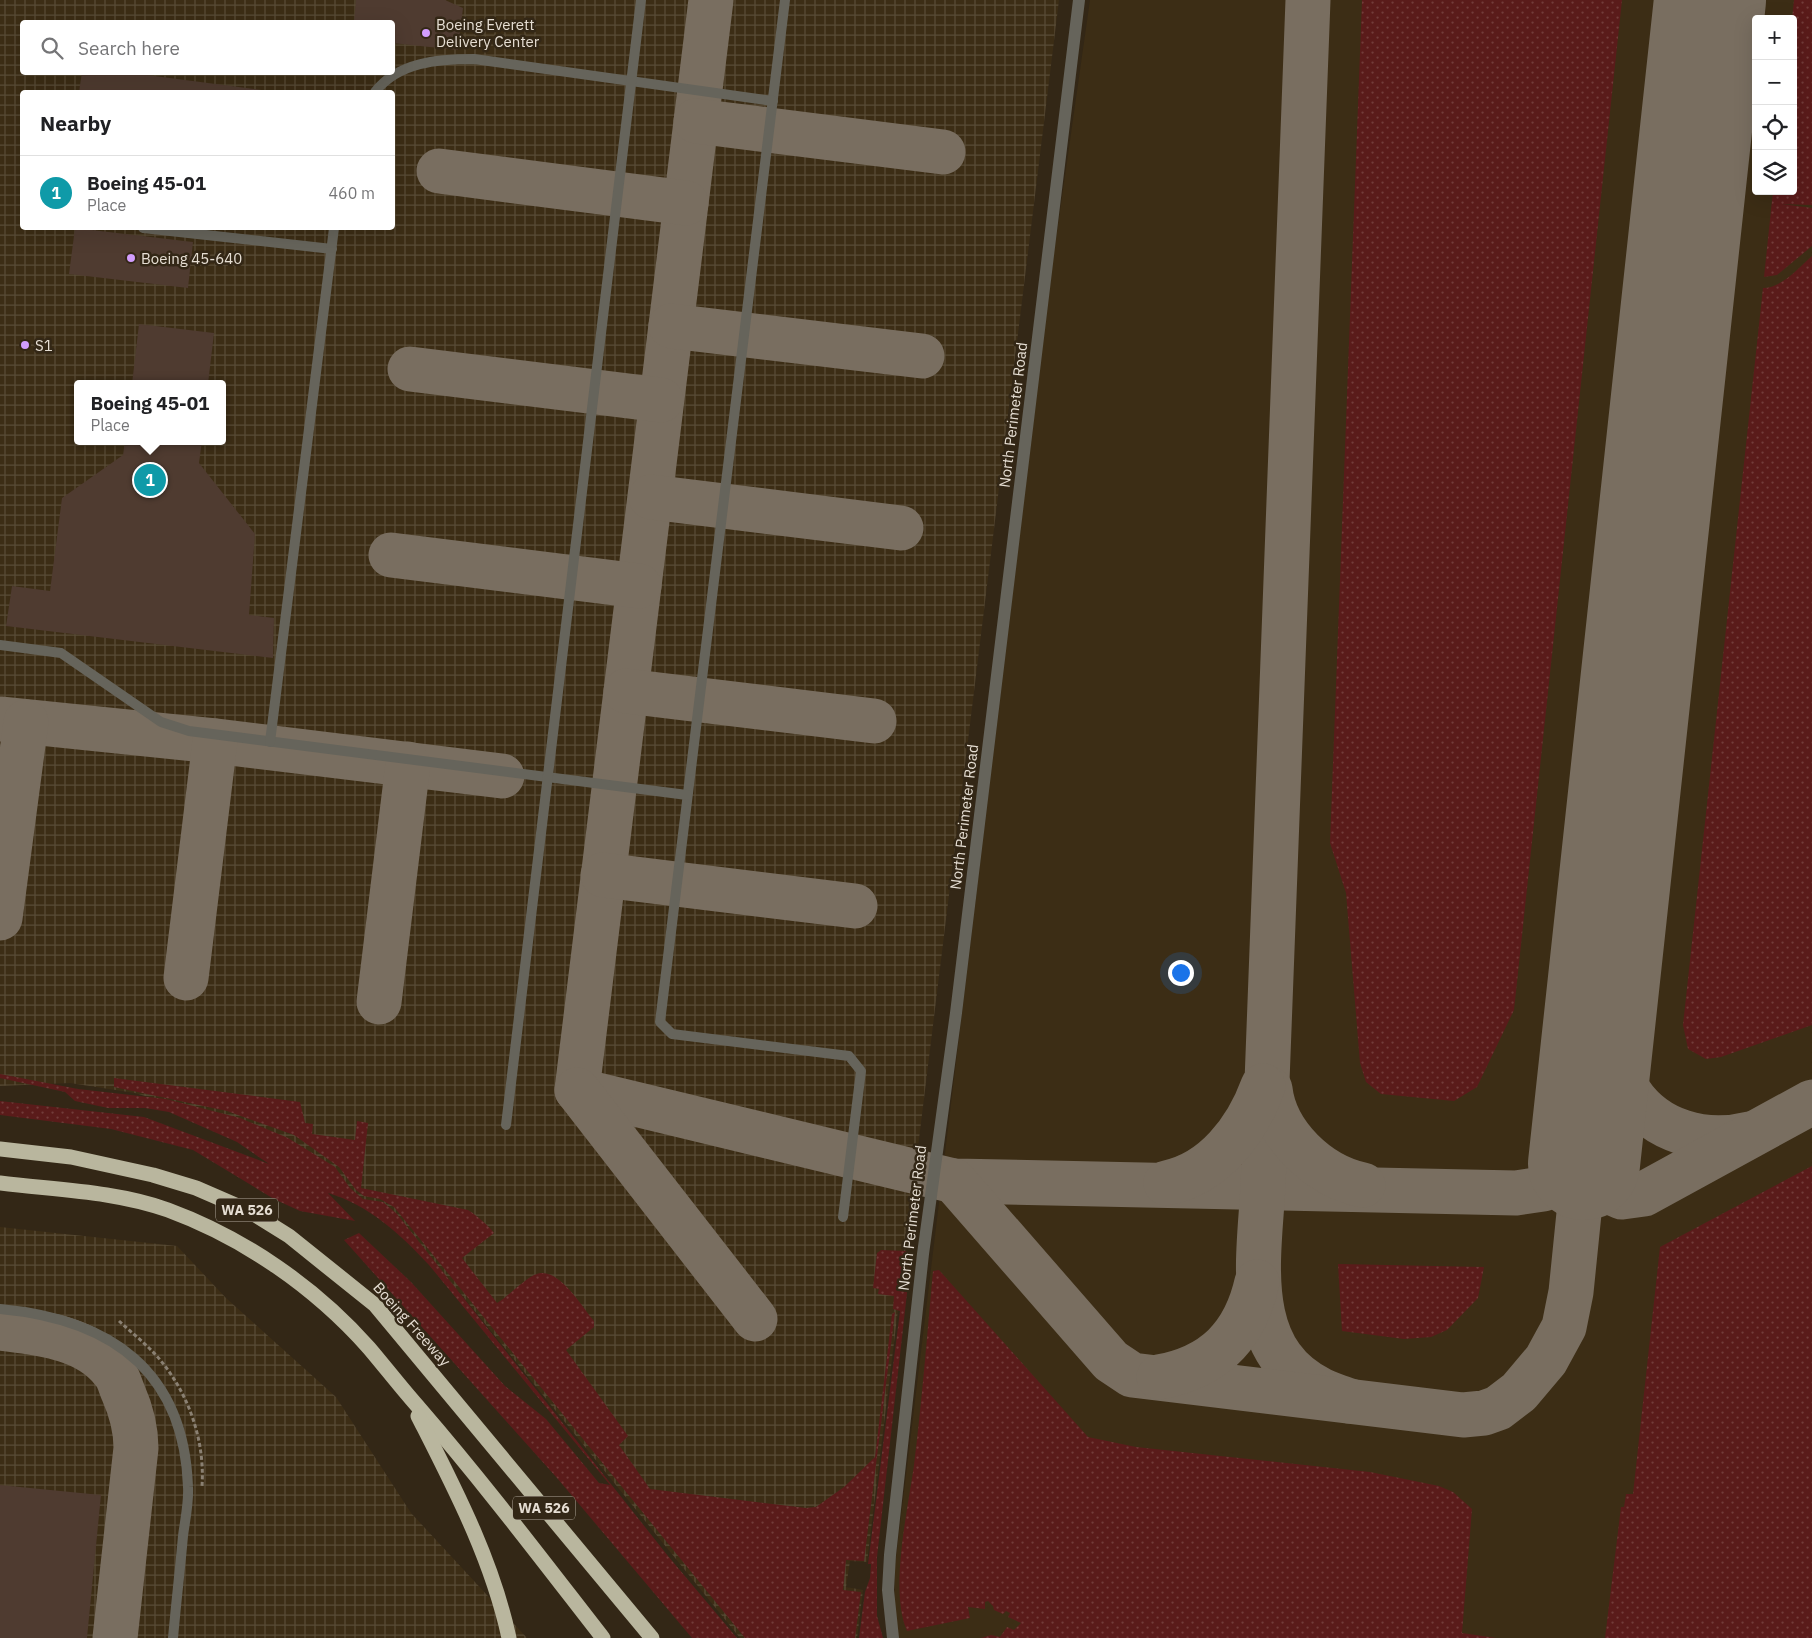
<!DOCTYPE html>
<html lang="en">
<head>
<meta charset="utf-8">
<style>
  :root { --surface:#fff; --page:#f2f2f2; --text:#202124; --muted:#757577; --line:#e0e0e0; --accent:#1a73e8 }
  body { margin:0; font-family:"IBM Plex Sans",sans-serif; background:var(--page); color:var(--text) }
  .controls { position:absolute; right:15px; top:15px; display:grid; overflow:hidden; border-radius:5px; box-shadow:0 5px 20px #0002 }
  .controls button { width:45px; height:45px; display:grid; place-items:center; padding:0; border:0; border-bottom:1px solid var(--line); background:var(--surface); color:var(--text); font:25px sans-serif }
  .you { position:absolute; left:1180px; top:972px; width:18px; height:18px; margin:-12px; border:4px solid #fff; border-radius:50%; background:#1a73e8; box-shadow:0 0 0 8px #1a73e833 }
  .badge { display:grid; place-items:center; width:32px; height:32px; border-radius:50%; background:var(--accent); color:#fff; font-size:16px; font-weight:700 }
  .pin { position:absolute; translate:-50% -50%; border:2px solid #fff; box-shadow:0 1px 5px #0006 }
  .popup { position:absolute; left:74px; top:380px; width:152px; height:65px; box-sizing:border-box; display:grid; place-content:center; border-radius:5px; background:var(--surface); filter:drop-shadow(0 1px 4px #0005); font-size:16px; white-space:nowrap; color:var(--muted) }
  .popup b { font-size:19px; color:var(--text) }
  .popup::after { content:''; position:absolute; left:50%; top:100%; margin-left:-10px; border:10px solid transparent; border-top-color:var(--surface) }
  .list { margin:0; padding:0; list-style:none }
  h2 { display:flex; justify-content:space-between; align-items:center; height:65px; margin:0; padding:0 20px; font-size:21px }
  h2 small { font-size:16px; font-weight:400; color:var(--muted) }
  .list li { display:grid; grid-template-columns:32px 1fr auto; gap:15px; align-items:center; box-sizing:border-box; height:75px; padding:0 20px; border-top:1px solid var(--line) }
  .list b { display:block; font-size:19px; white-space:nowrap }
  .list p { margin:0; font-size:16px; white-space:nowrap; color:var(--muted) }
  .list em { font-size:16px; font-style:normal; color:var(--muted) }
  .icon { flex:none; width:28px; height:28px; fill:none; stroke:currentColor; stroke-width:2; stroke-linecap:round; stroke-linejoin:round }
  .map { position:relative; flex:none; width:1812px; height:1638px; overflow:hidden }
  .search { position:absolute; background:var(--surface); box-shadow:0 5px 20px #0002; left:20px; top:20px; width:375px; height:55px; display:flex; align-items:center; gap:12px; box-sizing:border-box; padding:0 18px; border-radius:5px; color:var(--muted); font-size:19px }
  .panel { position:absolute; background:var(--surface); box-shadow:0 5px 20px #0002; left:20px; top:90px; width:375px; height:140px; border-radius:5px }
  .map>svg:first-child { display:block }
</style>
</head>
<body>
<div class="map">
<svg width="1812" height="1638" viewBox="0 0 1812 1638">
  <defs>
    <pattern id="industrial-grid" width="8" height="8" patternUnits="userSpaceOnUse" patternTransform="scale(1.25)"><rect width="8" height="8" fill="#3c2d15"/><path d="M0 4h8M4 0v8" fill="none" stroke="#584b36"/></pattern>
    <pattern id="grass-dots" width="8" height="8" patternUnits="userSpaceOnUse" patternTransform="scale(1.25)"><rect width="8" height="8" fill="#5a1b1a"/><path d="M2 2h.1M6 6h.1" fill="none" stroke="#723c3a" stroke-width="1.8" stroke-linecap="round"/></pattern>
  </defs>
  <rect width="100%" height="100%" fill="#332716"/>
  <path fill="#3c2d15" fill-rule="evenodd" d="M1090,0H1812V1638H894L895,1566L1054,253ZM1756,19H1793V191H1756Z"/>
  <g fill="url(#industrial-grid)" fill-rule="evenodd">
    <path d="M0,0H1059L867,1562L850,1561L846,1587L863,1590L857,1638H740L461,1294L428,1258L377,1210L200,1112L135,1093L70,1083L0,1086ZM22,22H392V72H22ZM22,92H392V228H22ZM78,384H222V441H78Z"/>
    <polygon points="0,1227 177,1246 226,1298 336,1397 411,1513 527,1638 0,1638"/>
  </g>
  <g fill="url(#grass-dots)">
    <polygon points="1362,0 1622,0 1514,1010 1477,1087 1454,1101 1381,1094 1366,1082 1360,1063 1346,893 1330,843"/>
    <polygon points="1794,0 1812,0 1812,205 1782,204 1812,208 1812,246 1777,275 1764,277 1773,191 1793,191 1792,19"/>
    <path d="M1812,256V1025L1721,1057L1706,1059L1688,1049L1683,1025L1763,288C1782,288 1798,268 1812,256Z"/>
    <path d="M0,1074L78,1089L166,1099L240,1118L288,1138L335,1167L350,1188L363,1199L383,1202L397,1214L668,1556L737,1638H692L557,1478L344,1240L359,1233L411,1282L505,1386L546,1419L599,1483L610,1485L429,1265C400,1234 369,1205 328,1193L355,1221L300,1211L274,1199L193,1150L111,1129L0,1115V1101L144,1117L269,1164L237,1142L169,1112L145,1108H108L75,1101L65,1092L0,1078Z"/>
    <path d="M114,1078L300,1102L305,1123L313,1124L312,1134L355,1140L357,1121L368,1123L361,1188L468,1210C474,1213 491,1228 494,1233L462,1258L497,1303C510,1295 521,1282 534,1275C557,1263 581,1306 594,1321V1327L566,1350L628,1436L619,1445L650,1489L806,1508L816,1507L844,1487L875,1457L892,1314L895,1312L864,1561L846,1560L843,1590L861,1592L855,1638H745L394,1207L380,1199L364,1196L356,1190L339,1167L294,1135L227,1111L114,1087Z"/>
    <polygon points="1812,1166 1812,1638 1605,1638 1621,1507 1624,1507 1626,1494 1633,1494 1660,1247"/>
    <polygon points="881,1250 906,1251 911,1258 877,1557 877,1616 883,1638 859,1638 865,1592 870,1578 871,1564 868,1564 900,1311 893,1309 894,1296 878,1294 879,1289 873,1288 877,1253"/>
    <polygon points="1338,1264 1484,1267 1478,1298 1447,1330 1431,1337 1404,1339 1342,1331"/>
    <path d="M939,1270L1088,1437L1136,1447L1370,1472L1439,1486L1453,1492L1472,1509L1462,1633L1496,1638H981L991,1635L1000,1637L1007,1627L1014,1630L1021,1623L1008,1617L1010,1613L1006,1611L1003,1614L994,1610L993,1606L988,1601L985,1602V1609L968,1607L970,1618L907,1631C889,1591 908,1509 914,1465C922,1401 927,1336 933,1271Z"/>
  </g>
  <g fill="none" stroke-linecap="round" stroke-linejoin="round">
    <g stroke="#796e60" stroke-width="45">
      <polyline points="711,0 577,1090 954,1181 1516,1193 1543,1189 1566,1180 1584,1164"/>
      <path d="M1308,0L1263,1187C1259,1259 1241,1351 1321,1390C1330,1395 1340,1397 1350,1401"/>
      <polyline points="696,121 943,152"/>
      <polyline points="439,171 686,203"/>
      <polyline points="671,326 922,356"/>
      <polyline points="410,369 661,400"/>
      <polyline points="651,497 901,528"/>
      <polyline points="391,555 639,586"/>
      <polyline points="626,691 874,721"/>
      <polyline points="0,719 215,741 502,776"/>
      <polyline points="603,875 855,906"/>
      <polyline points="0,918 26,722"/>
      <polyline points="186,978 215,741"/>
      <polyline points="379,1002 408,764"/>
      <path d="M1601,1009C1608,1037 1615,1068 1630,1093C1656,1132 1705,1145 1749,1134"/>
      <path d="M1270,1089C1275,1135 1319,1176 1363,1185"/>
      <polyline points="577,1090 755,1319"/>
      <polyline points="1584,1164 1594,1174 1599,1187 1622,1197 1644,1194 1812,1102"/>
      <polyline points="954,1181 1111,1361 1132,1375 1463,1415 1484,1413 1498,1408 1519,1392 1546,1360 1564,1327 1571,1292 1584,1164"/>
      <path d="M1166,1183C1214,1174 1247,1130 1263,1086"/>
      <path d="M0,1328C39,1333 87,1337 113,1371C118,1376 120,1385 123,1392C131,1410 136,1427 136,1448L115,1638"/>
      <path d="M1159,1377C1214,1367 1245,1336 1257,1282"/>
    </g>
    <polyline stroke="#796e60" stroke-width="112" points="1584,1164 1710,0"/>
  </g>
  <g fill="#4f3b30">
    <polygon points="356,0 445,0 463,8 458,50 392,43 392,22 354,22"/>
    <polygon points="82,72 124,72 277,92 79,92"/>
    <polygon points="75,228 193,242 188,288 69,274"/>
    <polygon points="139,324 214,333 208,384 132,384"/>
    <polygon points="125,441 202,441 199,463 255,534 249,615 274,618 273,658 6,626 12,586 50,591 62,498 123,455"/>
    <polygon points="0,1485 101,1495 87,1638 0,1638"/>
  </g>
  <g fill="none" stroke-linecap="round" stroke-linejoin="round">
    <path stroke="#8a8072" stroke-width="3" stroke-dasharray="4 2.5" stroke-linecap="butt" d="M119,1321C133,1334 149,1346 161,1361C189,1395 205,1441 202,1486"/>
    <g stroke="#66645b" stroke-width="10">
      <polyline points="785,0 660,1022 672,1034 849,1056 861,1071 843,1217"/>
      <path d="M375,92C398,62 438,59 474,59L773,101"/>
      <polyline points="143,228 332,249"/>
      <polyline points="0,645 61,653 161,722 189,731 687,795"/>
      <polyline points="270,742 334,228"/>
      <polyline points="506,1125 641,0"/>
      <path d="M0,1309C109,1319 184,1369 188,1487C189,1503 185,1520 183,1536C180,1570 176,1604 173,1638"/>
    </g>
    <polyline stroke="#66645b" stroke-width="12" points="893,1638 888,1590 890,1555 923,1254 956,1013 1079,0"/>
    <g stroke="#b9b69e" stroke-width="15">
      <polyline points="0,1149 71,1157 153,1175 196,1188 249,1211 289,1236 375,1305 652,1638"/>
      <path d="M0,1183C56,1190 115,1191 168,1210C244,1238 315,1287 369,1348C386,1368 402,1389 420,1409C484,1483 543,1561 603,1638"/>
      <path d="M418,1416C454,1487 492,1559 509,1638"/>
    </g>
  </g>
  <g fill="#d29dfd" stroke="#332716" stroke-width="2">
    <circle cx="426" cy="33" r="5"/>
    <circle cx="131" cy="258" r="5"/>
    <circle cx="25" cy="345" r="5"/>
  </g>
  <g text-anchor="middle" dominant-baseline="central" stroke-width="5" stroke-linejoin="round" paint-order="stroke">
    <g fill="#332716" stroke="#b0a79a" stroke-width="1">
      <rect x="216" y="1198.5" width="62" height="23" rx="4"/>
      <rect x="513" y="1496.5" width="62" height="23" rx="4"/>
    </g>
    <g font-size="14" font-weight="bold" fill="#e6ded3">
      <text x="247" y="1210">WA 526</text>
      <text x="544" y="1508">WA 526</text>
    </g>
    <g font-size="15" fill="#e6ded3" stroke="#332716" text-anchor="start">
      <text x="436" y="24">Boeing Everett<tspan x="436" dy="17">Delivery Center</tspan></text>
      <text x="141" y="258">Boeing 45-640</text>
      <text x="35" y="345">S1</text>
    </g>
    <g font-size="15" fill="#e6ded3" stroke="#332716">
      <text transform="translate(1013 415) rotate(-83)">North Perimeter Road</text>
      <text transform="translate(964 817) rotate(-83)">North Perimeter Road</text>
      <text transform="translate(912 1218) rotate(-83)">North Perimeter Road</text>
      <text transform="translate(412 1324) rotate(48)">Boeing Freeway</text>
    </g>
  </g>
</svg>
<div class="controls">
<button>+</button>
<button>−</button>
<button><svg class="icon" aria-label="locate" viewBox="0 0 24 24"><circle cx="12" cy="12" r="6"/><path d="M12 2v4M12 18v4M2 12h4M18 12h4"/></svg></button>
<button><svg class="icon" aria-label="layers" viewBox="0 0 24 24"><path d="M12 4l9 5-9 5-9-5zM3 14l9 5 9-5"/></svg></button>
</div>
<div class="you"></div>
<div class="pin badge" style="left:150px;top:480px;background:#0f9aa8">1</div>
<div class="popup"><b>Boeing 45-01</b>Place</div>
<div class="search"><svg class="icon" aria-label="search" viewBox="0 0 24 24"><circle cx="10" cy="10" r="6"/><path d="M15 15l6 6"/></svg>Search here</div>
<section class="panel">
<h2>Nearby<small></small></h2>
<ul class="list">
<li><span class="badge" style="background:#0f9aa8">1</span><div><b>Boeing 45-01</b><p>Place</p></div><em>460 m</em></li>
</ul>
</section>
</div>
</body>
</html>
